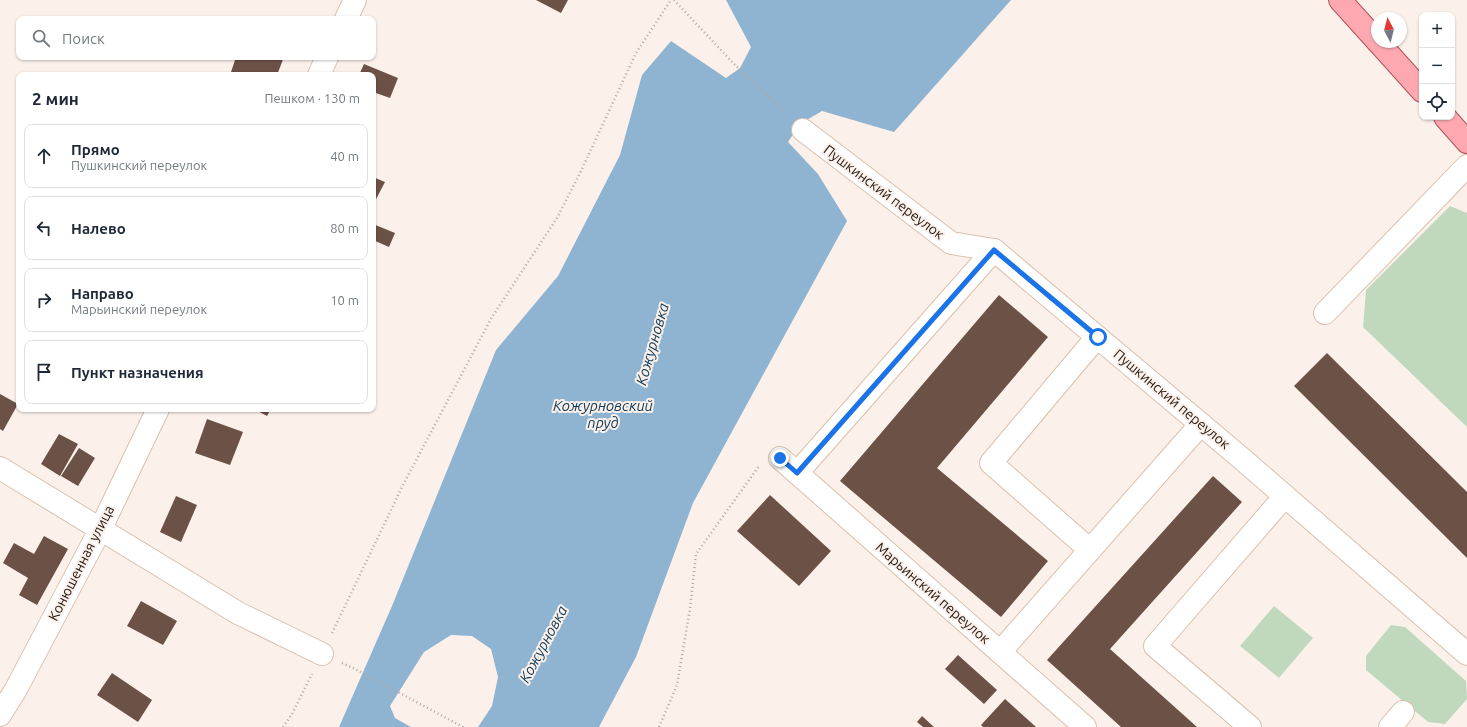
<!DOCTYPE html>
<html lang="ru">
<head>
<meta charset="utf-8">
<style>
  :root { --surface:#fff; --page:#f6f6f7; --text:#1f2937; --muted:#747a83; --line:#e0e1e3 }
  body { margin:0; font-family:Ubuntu,sans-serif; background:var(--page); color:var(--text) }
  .controls { position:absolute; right:12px; top:12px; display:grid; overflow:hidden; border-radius:8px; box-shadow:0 1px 3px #0004 }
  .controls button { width:36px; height:36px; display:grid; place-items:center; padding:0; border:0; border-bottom:1px solid var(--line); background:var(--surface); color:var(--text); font:20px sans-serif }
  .compass { position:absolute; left:1371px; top:12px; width:36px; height:36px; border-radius:50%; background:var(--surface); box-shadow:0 1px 3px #0004; rotate:353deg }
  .stop { position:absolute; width:12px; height:12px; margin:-9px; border:3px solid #1a73e8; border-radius:50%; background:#fff }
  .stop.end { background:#1a73e8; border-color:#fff; box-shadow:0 1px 4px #0008 }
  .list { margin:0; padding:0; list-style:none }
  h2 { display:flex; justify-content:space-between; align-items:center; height:52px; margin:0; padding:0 16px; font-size:17px }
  h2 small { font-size:13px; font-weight:400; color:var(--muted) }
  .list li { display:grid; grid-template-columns:26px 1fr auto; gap:12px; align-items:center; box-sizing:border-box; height:64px; margin:0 8px 8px; padding:0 8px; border:1px solid var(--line); border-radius:8px }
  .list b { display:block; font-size:15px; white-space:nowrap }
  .list p { margin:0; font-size:13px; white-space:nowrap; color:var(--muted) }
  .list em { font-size:13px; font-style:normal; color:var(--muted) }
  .icon { flex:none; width:22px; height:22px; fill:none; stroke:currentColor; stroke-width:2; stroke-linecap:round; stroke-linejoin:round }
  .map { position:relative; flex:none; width:1467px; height:727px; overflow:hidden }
  .search { position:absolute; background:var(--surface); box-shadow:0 1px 3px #0004; left:16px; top:16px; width:360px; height:44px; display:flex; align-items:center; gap:10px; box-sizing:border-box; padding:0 14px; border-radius:8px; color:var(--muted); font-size:15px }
  .panel { position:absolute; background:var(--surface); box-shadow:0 1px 3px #0004; left:16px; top:72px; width:360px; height:340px; border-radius:8px }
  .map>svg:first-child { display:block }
</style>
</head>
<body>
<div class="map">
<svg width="1467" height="727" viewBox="0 0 1467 727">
  <rect width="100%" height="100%" fill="#fcf1ea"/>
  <g fill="#c0d9be">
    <polygon points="1450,206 1467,213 1467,427 1363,327 1366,290"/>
    <polygon points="1274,606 1313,638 1279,678 1240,646"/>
    <polygon points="1391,625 1405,627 1466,681 1467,699 1445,724 1428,722 1366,670 1366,656"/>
  </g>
  <polygon fill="#8fb4d2" points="726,0 1011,0 894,132 822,111 800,124 788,142 818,174 847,221 693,503 636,657 599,727 478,727 492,706 498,677 491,649 472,636 451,635 424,652 390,706 395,718 411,727 339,727 392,606 496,350 558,276 620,155 642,75 671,41 726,78 740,68 751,47"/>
  <g fill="#6c5147">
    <polygon points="536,0 568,0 561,13"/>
    <polygon points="236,57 284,57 277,75 230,75"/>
    <polygon points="364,64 398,78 390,98 373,92 373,75 359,75"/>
    <polygon points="373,177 385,182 374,203 373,202"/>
    <polygon points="373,224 395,233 389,247 373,240"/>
    <polygon points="999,295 1048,337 937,468 1048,561 1001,617 840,481"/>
    <polygon points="1327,353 1467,492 1467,558 1294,386"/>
    <polygon points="0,394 18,404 3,431 0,429"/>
    <polygon points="254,409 271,409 267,416"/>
    <polygon points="207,419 243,432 230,465 195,453"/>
    <polygon points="59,434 78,444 60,476 41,464"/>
    <polygon points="79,448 95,458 78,486 61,476"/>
    <polygon points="1213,476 1242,502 1110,649 1197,727 1121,727 1047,660"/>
    <polygon points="770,495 831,551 799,586 737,531"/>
    <polygon points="176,496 197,505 181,542 160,532"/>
    <polygon points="44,536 68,549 37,605 19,595 28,578 3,563 14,543 34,554"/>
    <polygon points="141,601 177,621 163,645 127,626"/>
    <polygon points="958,655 997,690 984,704 945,669"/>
    <polygon points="112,673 152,700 138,722 97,695"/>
    <polygon points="1005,699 1036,727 983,727 981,725"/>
    <polygon points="922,716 934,727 923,727 917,722"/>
  </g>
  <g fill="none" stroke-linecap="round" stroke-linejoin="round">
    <g stroke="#dac0ad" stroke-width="24">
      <g id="minor">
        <polyline points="346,19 355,0"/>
        <polyline points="319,75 327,57"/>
        <polyline points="803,130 951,243 994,250 1241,458 1467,654"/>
        <polyline points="1325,313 1467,166"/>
        <polyline points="780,458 1085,727"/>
        <polyline points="0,468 238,613 322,654"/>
        <polyline points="797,473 994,250"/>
        <polyline points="1090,550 991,463 1097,337"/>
        <polyline points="1000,652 1201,424"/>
        <polyline points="0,715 15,691 101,528 158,409"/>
        <polyline points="1250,727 1155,646 1285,496"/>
        <polyline points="1390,727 1403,712"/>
      </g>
    </g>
    <g stroke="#b15158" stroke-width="24">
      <g id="major">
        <polyline points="1340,0 1377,41"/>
        <polyline points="1378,42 1422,91"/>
        <polyline points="1445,117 1467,142"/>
      </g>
    </g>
    <g stroke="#b1a7a0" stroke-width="2.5" stroke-dasharray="1 3" stroke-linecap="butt">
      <polyline points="674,0 734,64 787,114"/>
      <polyline points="332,633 403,485 492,317 557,218 581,171 636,53 671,0"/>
      <polyline points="342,663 355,669 463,727"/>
      <polyline points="283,727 292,714 312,674"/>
      <polyline points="659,727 677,685 690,609 696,554 759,466"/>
    </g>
    <use href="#minor" stroke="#fff" stroke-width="22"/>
    <use href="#major" stroke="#fea9b2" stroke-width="22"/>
  </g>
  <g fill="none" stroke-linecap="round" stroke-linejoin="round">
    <polyline stroke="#1a73e8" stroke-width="5" points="780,458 797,473 994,250 1098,337"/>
  </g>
  <g text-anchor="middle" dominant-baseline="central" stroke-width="4" stroke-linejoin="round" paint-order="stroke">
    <g font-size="14" fill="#211811" stroke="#fcf1ea">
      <text transform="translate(884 192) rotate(37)">Пушкинский переулок</text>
      <text transform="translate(1172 399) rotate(40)">Пушкинский переулок</text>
      <text transform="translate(81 563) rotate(-63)">Конюшенная улица</text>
      <text transform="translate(933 593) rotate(41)">Марьинский переулок</text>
    </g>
    <g font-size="15" font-style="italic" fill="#0d3a58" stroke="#fcf1ea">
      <text transform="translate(652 344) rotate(-74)">Кожурновка</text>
      <text x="603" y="405">Кожурновский<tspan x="603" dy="17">пруд</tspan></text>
      <text transform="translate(543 644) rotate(-62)">Кожурновка</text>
    </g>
  </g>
</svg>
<div class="controls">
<button>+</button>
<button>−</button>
<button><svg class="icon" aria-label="locate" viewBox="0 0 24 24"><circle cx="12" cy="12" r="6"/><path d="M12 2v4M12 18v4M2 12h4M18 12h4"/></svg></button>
</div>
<svg class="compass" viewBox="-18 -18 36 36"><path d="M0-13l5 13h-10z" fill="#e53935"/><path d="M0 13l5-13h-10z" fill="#747a83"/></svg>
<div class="stop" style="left:1098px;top:337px"></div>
<div class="stop end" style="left:780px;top:458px"></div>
<div class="search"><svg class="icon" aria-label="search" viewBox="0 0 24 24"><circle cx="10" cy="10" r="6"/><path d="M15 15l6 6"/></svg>Поиск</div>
<section class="panel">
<h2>2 мин<small>Пешком · 130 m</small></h2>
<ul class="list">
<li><svg class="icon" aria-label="ahead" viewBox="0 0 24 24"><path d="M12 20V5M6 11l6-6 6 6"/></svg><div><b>Прямо</b><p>Пушкинский переулок</p></div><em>40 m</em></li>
<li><svg class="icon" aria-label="left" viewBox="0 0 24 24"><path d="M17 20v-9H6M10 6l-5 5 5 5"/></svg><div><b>Налево</b></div><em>80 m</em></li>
<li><svg class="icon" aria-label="right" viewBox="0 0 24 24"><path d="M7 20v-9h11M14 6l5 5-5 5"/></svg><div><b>Направо</b><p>Марьинский переулок</p></div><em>10 m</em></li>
<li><svg class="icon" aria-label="arrive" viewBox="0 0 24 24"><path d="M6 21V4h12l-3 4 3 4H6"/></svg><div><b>Пункт назначения</b></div></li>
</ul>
</section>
</div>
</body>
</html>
